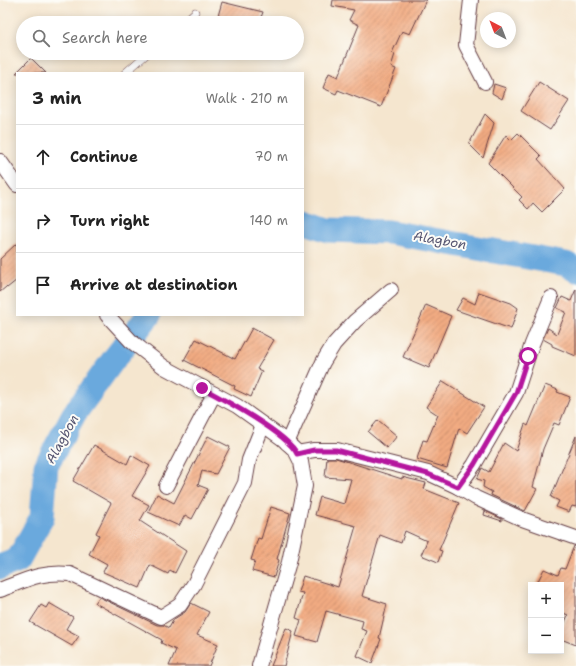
<!DOCTYPE html>
<html lang="en">
<head>
<meta charset="utf-8">
<style>
  :root { --surface:#fff; --page:#f6f6f6; --text:#222; --muted:#767676; --line:#e0e0e0 }
  body { margin:0; font-family:"Shantell Sans",sans-serif; background:var(--page); color:var(--text) }
  .controls { position:absolute; right:12px; bottom:12px; display:grid; overflow:hidden; border-radius:0px; box-shadow:0 2px 10px #0003 }
  .controls button { width:36px; height:36px; display:grid; place-items:center; padding:0; border:0; border-bottom:1px solid var(--line); background:var(--surface); color:var(--text); font:20px sans-serif }
  .compass { position:absolute; left:480px; top:12px; width:36px; height:36px; border-radius:50%; background:var(--surface); box-shadow:0 2px 10px #0003; rotate:318deg }
  .stop { position:absolute; width:12px; height:12px; margin:-9px; border:3px solid #b5179e; border-radius:50%; background:#fff }
  .stop.end { background:#b5179e; border-color:#fff; box-shadow:0 1px 4px #0008 }
  .list { margin:0; padding:0; list-style:none }
  h2 { display:flex; justify-content:space-between; align-items:center; height:52px; margin:0; padding:0 16px; font-size:17px }
  h2 small { font-size:13px; font-weight:400; color:var(--muted) }
  .list li { display:grid; grid-template-columns:26px 1fr auto; gap:12px; align-items:center; box-sizing:border-box; height:64px; padding:0 16px; border-top:1px solid var(--line) }
  .list b { display:block; font-size:15px; white-space:nowrap }
  .list em { font-size:13px; font-style:normal; color:var(--muted) }
  .icon { flex:none; width:22px; height:22px; fill:none; stroke:currentColor; stroke-width:2; stroke-linecap:round; stroke-linejoin:round }
  .map { position:relative; flex:none; width:576px; height:666px; overflow:hidden }
  .search { position:absolute; background:var(--surface); box-shadow:0 2px 10px #0003; left:16px; top:16px; width:288px; height:44px; display:flex; align-items:center; gap:10px; box-sizing:border-box; padding:0 14px; border-radius:22px; color:var(--muted); font-size:15px }
  .panel { position:absolute; background:var(--surface); box-shadow:0 2px 10px #0003; left:16px; top:72px; width:288px; height:244px; border-radius:0px }
  .map>svg:first-child { display:block }
</style>
</head>
<body>
<div class="map">
<svg width="576" height="666" viewBox="0 0 576 666">
  <defs>
    <pattern id="building-hatch" width="6" height="6" patternUnits="userSpaceOnUse"><rect width="6" height="6" fill="#f2ab82"/><path d="M-1 1l2-2M0 6l6-6M5 7l2-2" fill="none" stroke="#c68b6b"/></pattern>
  </defs>
  <rect width="100%" height="100%" fill="#fdfcf7"/>
  <filter id="ink" filterUnits="userSpaceOnUse"><feTurbulence type="fractalNoise" baseFrequency=".025" numOctaves="2"/><feDisplacementMap in="SourceGraphic" scale="8" xChannelSelector="R" yChannelSelector="G"/><feConvolveMatrix kernelMatrix="1 2 1 2 8 2 1 2 1" color-interpolation-filters="sRGB"/></filter>
  <filter id="wash" filterUnits="userSpaceOnUse"><feTurbulence type="fractalNoise" baseFrequency=".012" numOctaves="4" result="noise"/><feDisplacementMap in="SourceGraphic" scale="16" xChannelSelector="R" yChannelSelector="G"/><feGaussianBlur stdDeviation="0.9" result="paint"/><feColorMatrix in="noise" values="0 0 0 0 0 0 0 0 0 0 0 0 0 0 0 0 0 1.4 0 .05"/><feComposite in="paint" operator="in"/></filter>
  <g filter="url(#wash)">
    <rect width="100%" height="100%" fill="#f5e6cf"/>
    <g fill="none" stroke-linecap="round" stroke-linejoin="round">
      <g stroke="#6ba9dd" stroke-width="25">
        <polyline points="303,221 328,230 389,232 566,264 576,270"/>
        <polyline points="0,567 18,560 42,517 46,466 74,414 114,359 149,315"/>
      </g>
    </g>
    <g id="blocks">
      <g fill="url(#building-hatch)">
        <polygon points="333,0 426,0 410,34 402,31 392,53 395,54 391,67 396,69 381,107 338,90 336,94 323,88 329,73 338,77 359,25 349,20 354,10 332,6"/>
        <polygon points="222,2 263,12 259,23 216,23"/>
        <polygon points="31,58 46,73 16,73"/>
        <polygon points="539,82 569,101 550,130 521,111"/>
        <polygon points="494,84 506,88 502,99 492,93"/>
        <polygon points="485,114 494,123 483,158 469,144"/>
        <polygon points="518,133 541,156 538,159 565,189 542,212 533,203 528,209 519,200 522,197 488,163 506,135 511,140"/>
        <polygon points="17,243 17,280 7,288 6,287 0,292 0,259"/>
        <polygon points="576,289 576,356 552,346 552,344 543,339 548,328 557,334 566,312 557,308 562,297 571,301"/>
        <polygon points="479,292 511,303 518,308 511,329 456,310 463,298 475,304"/>
        <polygon points="426,305 451,316 429,368 403,357"/>
        <polygon points="252,328 274,340 257,369 262,371 251,397 234,389 235,386 184,360 196,339 235,359"/>
        <polygon points="443,381 484,407 467,433 459,428 447,468 417,459 423,440 427,441 438,415 426,407"/>
        <polygon points="545,385 558,390 557,392 570,397 559,425 554,423 543,449 533,487 537,489 525,511 491,495 492,492 483,487 484,481 477,479 482,468 489,472 504,443 516,451 525,424 528,426"/>
        <polygon points="378,420 397,436 387,448 368,432"/>
        <polygon points="208,436 230,447 216,474 202,471 198,485 208,489 192,519 185,515 179,526 148,512 157,494 174,503"/>
        <polygon points="576,436 576,507 572,506 569,512 556,507 559,501 551,497"/>
        <polygon points="94,445 127,464 131,455 150,466 132,496 149,505 140,521 186,551 175,573 170,570 168,574 150,565 140,588 103,572 107,564 89,554 99,535 96,533 111,503 73,481"/>
        <polygon points="327,458 336,458 402,479 402,477 426,483 424,489 459,503 439,550 442,551 438,562 421,555 427,541 405,531 401,543 380,535 362,596 387,604 379,638 381,639 372,663 357,656 367,631 361,629 363,621 326,611 317,642 296,636 301,620 296,618 303,593 298,592 303,576 338,587 356,526 315,515 320,497 344,504 351,479 325,477"/>
        <polygon points="271,507 290,513 277,559 279,560 274,577 252,571 255,561 251,560 258,538 261,539"/>
        <polygon points="485,511 502,519 502,521 484,515"/>
        <polygon points="574,546 576,546 576,645 561,639 561,631 568,615 561,612 561,585 536,585 544,569 558,575 561,568 565,569"/>
        <polygon points="99,597 157,625 163,625 169,628 174,619 185,612 191,603 209,612 197,635 218,644 209,666 169,666 176,650 161,643 162,640 95,603"/>
        <polygon points="49,603 73,617 66,629 79,636 72,646 30,622 41,605 46,608"/>
        <polygon points="286,628 293,631 284,666 271,666"/>
      </g>
    </g>
  </g>
  <g filter="url(#ink)">
    <use href="#blocks" fill-opacity="0" stroke="#643d44" stroke-width="1"/>
    <g fill="none" stroke-linecap="round" stroke-linejoin="round">
      <g stroke="#643d44" stroke-width="8">
        <g id="service">
          <polyline points="183,23 195,12"/>
          <polyline points="125,73 148,53"/>
        </g>
      </g>
      <g stroke="#643d44" stroke-width="16">
        <g id="minor">
          <polyline points="471,0 466,45 485,82"/>
          <polyline points="0,161 17,185"/>
          <polyline points="107,315 131,341 164,367 237,406 283,439 295,450 301,462 305,486 289,562 259,666"/>
          <polyline points="287,443 323,362 334,344 355,321 391,290"/>
          <polyline points="297,453 314,450 337,450 428,473 458,487 476,498 522,519 576,538"/>
          <polyline points="166,486 214,394"/>
          <polyline points="458,487 474,465 516,393 532,344 551,298"/>
          <path d="M0,590C26,580 42,571 70,574L161,617L180,605L194,584L245,483L249,460L263,425"/>
        </g>
      </g>
      <use href="#service" stroke="#fff" stroke-width="7"/>
      <use href="#minor" stroke="#fff" stroke-width="14"/>
    </g>
  </g>
  <g fill="none" stroke-linecap="round" stroke-linejoin="round" filter="url(#ink)">
    <path stroke="#b5179e" stroke-width="5" d="M202,388C223,399 288,434 297,454L314,450H336L428,474L458,487L474,465L516,393L528,356"/>
  </g>
  <g text-anchor="middle" dominant-baseline="central" stroke-width="4" stroke-linejoin="round" paint-order="stroke">
    <g font-size="13" font-style="italic" fill="#575672" stroke="#fdfcf7">
      <text transform="translate(440 240) rotate(10)">Alagbon</text>
      <text transform="translate(62 439) rotate(-61)">Alagbon</text>
    </g>
  </g>
</svg>
<div class="controls">
<button>+</button>
<button>−</button>
</div>
<svg class="compass" viewBox="-18 -18 36 36"><path d="M0-13l5 13h-10z" fill="#e53935"/><path d="M0 13l5-13h-10z" fill="#767676"/></svg>
<div class="stop" style="left:528px;top:356px"></div>
<div class="stop end" style="left:202px;top:388px"></div>
<div class="search"><svg class="icon" aria-label="search" viewBox="0 0 24 24"><circle cx="10" cy="10" r="6"/><path d="M15 15l6 6"/></svg>Search here</div>
<section class="panel">
<h2>3 min<small>Walk · 210 m</small></h2>
<ul class="list">
<li><svg class="icon" aria-label="ahead" viewBox="0 0 24 24"><path d="M12 20V5M6 11l6-6 6 6"/></svg><div><b>Continue</b></div><em>70 m</em></li>
<li><svg class="icon" aria-label="right" viewBox="0 0 24 24"><path d="M7 20v-9h11M14 6l5 5-5 5"/></svg><div><b>Turn right</b></div><em>140 m</em></li>
<li><svg class="icon" aria-label="arrive" viewBox="0 0 24 24"><path d="M6 21V4h12l-3 4 3 4H6"/></svg><div><b>Arrive at destination</b></div></li>
</ul>
</section>
</div>
</body>
</html>
